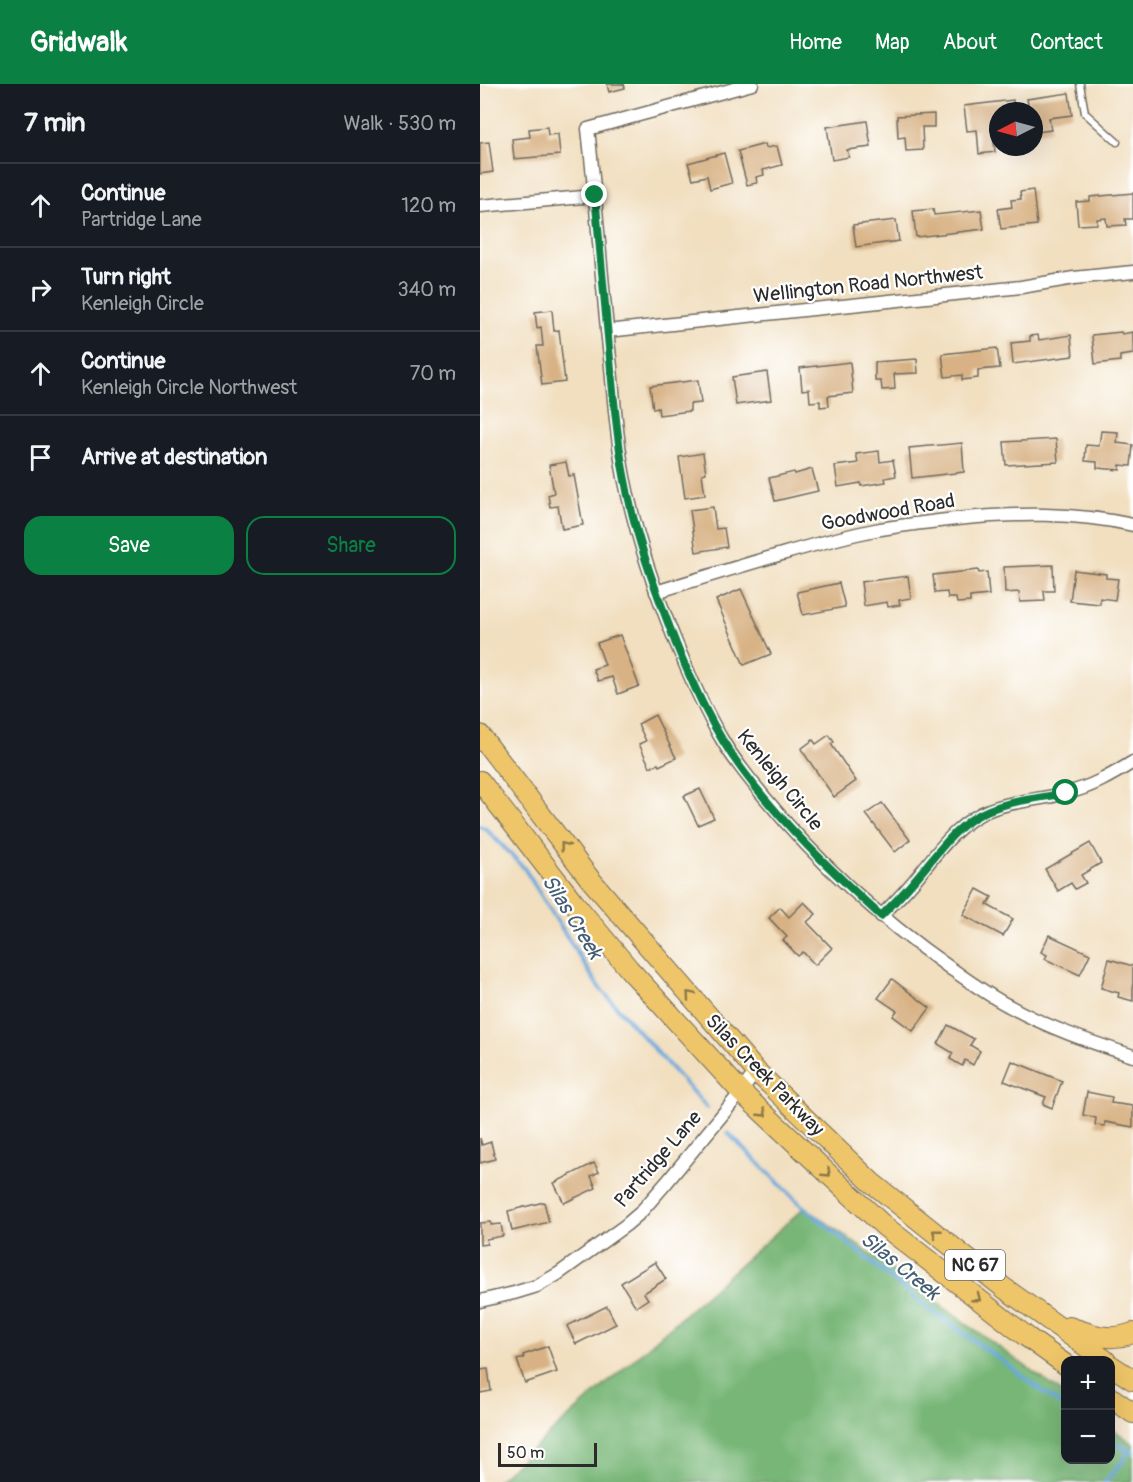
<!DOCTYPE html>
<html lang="en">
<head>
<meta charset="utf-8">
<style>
  :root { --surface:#171b24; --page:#242831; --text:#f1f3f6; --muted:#9ea1a6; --line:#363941; --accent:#0b8043 }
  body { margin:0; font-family:Pangolin,sans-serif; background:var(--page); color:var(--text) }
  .controls { position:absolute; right:18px; bottom:18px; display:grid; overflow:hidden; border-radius:12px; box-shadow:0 6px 24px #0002 }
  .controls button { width:54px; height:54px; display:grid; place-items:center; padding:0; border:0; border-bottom:2px solid var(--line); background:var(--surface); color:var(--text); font:30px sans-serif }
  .compass { position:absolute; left:509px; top:18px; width:54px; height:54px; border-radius:50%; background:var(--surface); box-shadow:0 6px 24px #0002; rotate:264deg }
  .scale { position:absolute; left:18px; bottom:15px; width:99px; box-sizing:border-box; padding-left:6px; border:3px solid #2b2b2b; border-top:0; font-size:16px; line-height:21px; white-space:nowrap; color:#2b2b2b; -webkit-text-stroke:4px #fff; paint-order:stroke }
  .stop { position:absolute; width:18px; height:18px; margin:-14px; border:4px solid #0b8043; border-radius:50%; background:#fff }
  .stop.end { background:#0b8043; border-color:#fff; box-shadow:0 2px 6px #0008 }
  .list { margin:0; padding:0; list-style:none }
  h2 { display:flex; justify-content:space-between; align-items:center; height:78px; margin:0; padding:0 24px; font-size:26px }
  h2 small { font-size:20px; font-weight:400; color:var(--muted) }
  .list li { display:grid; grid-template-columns:39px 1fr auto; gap:18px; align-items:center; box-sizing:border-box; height:84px; padding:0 24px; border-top:2px solid var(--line) }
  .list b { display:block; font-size:22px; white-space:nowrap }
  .list p { margin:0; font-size:20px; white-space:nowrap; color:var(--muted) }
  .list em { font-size:20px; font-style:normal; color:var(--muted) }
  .actions { display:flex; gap:12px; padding:18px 24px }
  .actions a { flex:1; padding:14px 0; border:2px solid var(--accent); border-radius:18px; text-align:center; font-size:21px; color:var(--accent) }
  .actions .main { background:var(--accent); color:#fff }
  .icon { flex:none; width:33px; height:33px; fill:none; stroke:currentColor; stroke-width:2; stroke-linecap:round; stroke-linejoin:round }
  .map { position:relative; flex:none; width:653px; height:1398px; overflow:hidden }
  header { display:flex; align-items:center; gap:36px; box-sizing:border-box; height:84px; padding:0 30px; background:var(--accent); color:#fff }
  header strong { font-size:28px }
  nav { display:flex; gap:33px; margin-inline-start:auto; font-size:21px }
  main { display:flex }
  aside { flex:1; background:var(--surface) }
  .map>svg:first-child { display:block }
</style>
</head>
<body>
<header>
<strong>Gridwalk</strong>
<nav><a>Home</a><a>Map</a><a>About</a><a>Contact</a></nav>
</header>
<main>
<aside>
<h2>7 min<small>Walk · 530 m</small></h2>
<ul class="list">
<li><svg class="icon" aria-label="ahead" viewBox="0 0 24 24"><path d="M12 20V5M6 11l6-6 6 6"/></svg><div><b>Continue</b><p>Partridge Lane</p></div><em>120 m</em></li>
<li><svg class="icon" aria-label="right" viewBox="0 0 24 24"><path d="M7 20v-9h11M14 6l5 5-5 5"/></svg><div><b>Turn right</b><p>Kenleigh Circle</p></div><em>340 m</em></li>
<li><svg class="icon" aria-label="ahead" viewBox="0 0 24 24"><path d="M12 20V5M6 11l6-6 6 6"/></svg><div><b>Continue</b><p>Kenleigh Circle Northwest</p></div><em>70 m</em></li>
<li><svg class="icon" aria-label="arrive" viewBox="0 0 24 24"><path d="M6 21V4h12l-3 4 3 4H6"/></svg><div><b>Arrive at destination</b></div></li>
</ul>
<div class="actions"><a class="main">Save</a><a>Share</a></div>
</aside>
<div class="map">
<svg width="653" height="1398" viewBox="0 0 653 1398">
  <rect width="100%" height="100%" fill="#fff"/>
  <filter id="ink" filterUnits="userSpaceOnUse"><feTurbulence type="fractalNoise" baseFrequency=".0167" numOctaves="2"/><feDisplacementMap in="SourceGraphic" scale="12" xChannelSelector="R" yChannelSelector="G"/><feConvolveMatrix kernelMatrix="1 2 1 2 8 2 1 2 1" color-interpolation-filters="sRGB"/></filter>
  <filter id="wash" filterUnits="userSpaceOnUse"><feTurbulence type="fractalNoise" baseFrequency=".008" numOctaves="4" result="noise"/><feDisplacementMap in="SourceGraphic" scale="24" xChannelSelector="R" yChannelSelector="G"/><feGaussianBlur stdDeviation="1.35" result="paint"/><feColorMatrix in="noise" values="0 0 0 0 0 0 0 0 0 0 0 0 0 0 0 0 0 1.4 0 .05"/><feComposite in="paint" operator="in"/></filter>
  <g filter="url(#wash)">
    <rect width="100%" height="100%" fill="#f1dfc0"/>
    <polygon fill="#77b676" stroke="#517050" stroke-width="1.5" points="325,1123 585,1311 586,1376 630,1376 631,1344 653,1360 653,1398 16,1398"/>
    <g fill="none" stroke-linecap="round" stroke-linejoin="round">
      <g stroke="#68a7db" stroke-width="4">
        <polyline points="0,742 6,745 44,784 118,902 227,1024"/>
        <polyline points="248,1049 320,1120 445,1222 517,1273 586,1325"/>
        <polyline points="630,1357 653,1368"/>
        <polyline points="625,1398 643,1377 648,1367"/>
      </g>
    </g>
    <g id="blocks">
      <g fill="#d8b285">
        <polygon points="127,0 144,0 145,4 129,8"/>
        <polygon points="589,9 592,31 569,34 571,46 557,48 554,27 549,27 547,15"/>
        <polygon points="533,16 534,27 518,27 518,40 512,41 515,68 499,70 497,46 487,47 484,22"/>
        <polygon points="454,30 454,43 442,43 443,66 426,67 425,53 418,54 417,32"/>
        <polygon points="387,37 391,63 367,66 369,73 352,76 347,43"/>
        <polygon points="67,43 68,51 78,50 80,71 34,75 32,55 50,53 49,45"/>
        <polygon points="9,58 13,88 0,90 0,59"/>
        <polygon points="285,60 286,64 297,62 302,81 283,86 284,91 276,93 277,99 267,101 258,67"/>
        <polygon points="244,69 252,99 230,105 227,92 213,95 208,79"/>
        <polygon points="553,106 557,141 521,145 518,125 532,123 531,116 541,115 540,108"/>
        <polygon points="653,109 653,135 645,135 646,141 627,142 626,134 617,135 617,140 598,141 596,118 610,117 610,113"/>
        <polygon points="453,125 454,131 501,126 504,145 436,153 433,127"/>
        <polygon points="416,136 419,157 376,163 373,141"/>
        <polygon points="72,226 74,247 79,246 85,298 62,301 57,262 63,262 61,243 57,244 55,228"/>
        <polygon points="641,248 642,250 653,248 653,270 640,272 640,277 615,280 612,251"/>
        <polygon points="558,251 559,256 591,251 593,272 533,280 531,259 550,257 550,252"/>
        <polygon points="517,264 520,284 498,286 498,294 482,296 482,291 465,293 462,270"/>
        <polygon points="437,275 438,289 414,290 415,305 402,306 401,297 395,297 395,278"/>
        <polygon points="370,278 373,309 348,312 349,322 340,323 340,317 330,318 329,305 322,306 320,284"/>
        <polygon points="287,288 291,316 256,321 252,293"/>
        <polygon points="218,296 221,319 210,320 210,327 179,331 178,324 173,325 170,302"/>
        <polygon points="621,347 638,348 637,359 653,361 651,382 640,381 640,386 617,384 617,378 605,377 606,361 619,362"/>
        <polygon points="576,355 578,378 526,381 524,358"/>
        <polygon points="482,359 484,388 432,394 429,364"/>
        <polygon points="399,367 400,378 413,376 416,392 405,394 406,398 381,402 381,399 358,403 355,382 378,379 376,370"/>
        <polygon points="223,369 226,389 222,390 225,411 205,414 199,373"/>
        <polygon points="86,378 89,392 94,391 103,441 82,445 78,422 70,423 68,411 74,409 69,381"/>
        <polygon points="332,385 338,407 295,417 289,394 314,388 315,390"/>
        <polygon points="233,423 236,445 244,444 247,463 216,468 210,426"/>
        <polygon points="573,481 574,507 564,507 565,517 540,518 539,508 525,509 524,483"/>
        <polygon points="498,486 499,489 507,488 509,511 490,513 490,518 477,519 476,514 468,514 467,508 455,509 453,491"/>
        <polygon points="594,486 626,490 626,494 638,495 635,516 620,514 620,520 590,517"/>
        <polygon points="428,492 431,514 419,516 420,521 408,523 407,518 384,522 381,498"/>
        <polygon points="359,499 365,523 323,531 317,508"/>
        <polygon points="261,505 291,570 264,581 236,516"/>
        <polygon points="140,551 159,602 138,610 132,593 118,597 113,585 125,581 117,559"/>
        <polygon points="175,631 196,674 179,682 178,680 170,683 159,660 166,657 158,640"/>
        <polygon points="349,651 354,658 351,660 376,697 354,713 321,665 333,656 336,660"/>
        <polygon points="220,705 234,734 218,741 204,712"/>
        <polygon points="402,719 430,756 415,768 386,730"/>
        <polygon points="610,759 621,779 601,791 606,799 595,805 591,799 578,807 565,785"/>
        <polygon points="497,805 512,813 507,821 533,835 523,852 483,831"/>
        <polygon points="324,818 336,830 327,838 352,864 335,881 323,868 318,872 303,856 307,853 289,834 300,823 309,833"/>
        <polygon points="569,851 610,870 600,891 565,875 567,871 561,868"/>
        <polygon points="629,875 653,882 653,917 638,913 639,909 621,904"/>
        <polygon points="412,895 450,924 433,947 413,932 417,927 398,914"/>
        <polygon points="468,941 494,955 490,961 500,967 493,981 485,976 482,982 470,975 473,969 458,960"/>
        <polygon points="532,977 582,997 572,1024 563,1020 566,1013 524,997"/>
        <polygon points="607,1008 632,1013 631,1019 653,1022 653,1043 625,1038 625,1042 615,1041 616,1034 603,1031"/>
        <polygon points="0,1054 2,1061 11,1058 15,1075 0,1079"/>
        <polygon points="114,1079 119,1088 111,1092 116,1104 84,1119 74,1099"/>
        <polygon points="64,1118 69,1138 32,1147 28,1127"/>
        <polygon points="11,1138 11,1141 21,1140 23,1152 6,1155 7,1160 0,1161 0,1139"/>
        <polygon points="175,1178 186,1195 164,1209 168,1215 156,1223 141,1199"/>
        <polygon points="127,1222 136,1240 96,1260 87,1242"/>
        <polygon points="68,1262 77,1288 45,1299 37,1276 44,1274 43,1271"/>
        <polygon points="8,1285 11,1307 0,1309 0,1286"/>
      </g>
    </g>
  </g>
  <g filter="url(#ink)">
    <use href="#blocks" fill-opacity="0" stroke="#706a5f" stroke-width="1.5"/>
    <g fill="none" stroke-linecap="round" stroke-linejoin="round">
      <g stroke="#706a5f" stroke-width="9">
        <polyline id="lane" points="600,0 605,29 637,58"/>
      </g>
      <g stroke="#706a5f" stroke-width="15">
        <g id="street">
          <path d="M272,0L108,45C117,124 122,204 131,283C134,319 137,357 144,393C155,448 173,502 194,554C209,590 224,626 244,659C256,679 271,697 286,715C339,780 402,836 470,884C489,897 508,911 529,922C568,944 611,958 653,972"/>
          <polyline points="0,122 115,112"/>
          <polyline points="127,247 541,203 594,194 653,188"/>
          <path d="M176,508C218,495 260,482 302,470C333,461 364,452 395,446C422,441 449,438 476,435C536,429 594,428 653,441"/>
          <path d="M401,832C412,821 423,810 433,798C455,772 476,739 509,726C533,716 561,716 586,709C610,704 632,691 653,678"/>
          <polyline points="0,1217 34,1209 57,1202 78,1190 146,1141 160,1129 187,1098 261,1008 276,987"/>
        </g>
      </g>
      <g stroke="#706a5f" stroke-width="22">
        <g id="primary">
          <polyline points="0,651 110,795 276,987 391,1098 524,1204 625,1276"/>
          <polyline points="0,697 95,820 149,885 261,1008 403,1141 547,1253 586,1281"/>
          <path d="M589,1243C613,1251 628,1258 653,1249"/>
          <polyline points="630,1281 653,1296"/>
          <polyline points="630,1313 653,1329"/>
        </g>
      </g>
      <use href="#lane" stroke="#fff" stroke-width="6"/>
      <use href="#street" stroke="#fff" stroke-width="12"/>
      <use href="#primary" stroke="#eec569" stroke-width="20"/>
    </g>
    <defs><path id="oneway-chevron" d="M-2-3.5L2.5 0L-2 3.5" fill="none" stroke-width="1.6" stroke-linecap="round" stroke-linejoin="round" transform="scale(1.5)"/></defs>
    <g stroke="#8c784a">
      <use href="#oneway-chevron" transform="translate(84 762) rotate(-128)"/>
      <use href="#oneway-chevron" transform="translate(210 911) rotate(-131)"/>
      <use href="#oneway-chevron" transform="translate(283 1029) rotate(43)"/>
      <use href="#oneway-chevron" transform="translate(347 1089) rotate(43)"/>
      <use href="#oneway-chevron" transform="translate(456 1149) rotate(-141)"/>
      <use href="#oneway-chevron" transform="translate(497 1214) rotate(38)"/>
    </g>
  </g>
  <g fill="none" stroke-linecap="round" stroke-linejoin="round" filter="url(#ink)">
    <path stroke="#0b8043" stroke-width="8" d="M115,111C121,173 126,235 132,297C135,328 138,360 144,391C154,449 175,505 196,560C214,603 233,646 261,684C301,739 351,786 401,832C412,821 423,810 433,798C456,772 476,739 509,726C533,716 561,714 586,709"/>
  </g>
  <g text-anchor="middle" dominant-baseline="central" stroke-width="4.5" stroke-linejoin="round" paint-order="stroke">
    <rect fill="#fff" stroke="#6b6b6b" stroke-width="1.5" x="465" y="1166" width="60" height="30" rx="4.5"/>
    <g font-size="18" font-weight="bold" fill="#2b2b2b">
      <text x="495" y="1181">NC 67</text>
    </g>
    <g font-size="20" fill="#2b2b2b" stroke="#fff">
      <text transform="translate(388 200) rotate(-6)">Wellington Road Northwest</text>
      <text transform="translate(408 428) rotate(-10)">Goodwood Road</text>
      <text transform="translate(300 696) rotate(51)">Kenleigh Circle</text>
      <text transform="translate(285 991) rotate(46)">Silas Creek Parkway</text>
      <text transform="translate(178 1075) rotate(-49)">Partridge Lane</text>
    </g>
    <g font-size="21" font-style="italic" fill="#435d71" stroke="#fff">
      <text transform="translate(92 833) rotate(58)">Silas Creek</text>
      <text transform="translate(420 1182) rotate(39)">Silas Creek</text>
    </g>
  </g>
</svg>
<div class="controls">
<button>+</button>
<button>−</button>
</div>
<svg class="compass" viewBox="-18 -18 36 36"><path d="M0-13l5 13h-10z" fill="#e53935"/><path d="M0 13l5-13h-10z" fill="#9ea1a6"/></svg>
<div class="scale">50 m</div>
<div class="stop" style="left:586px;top:709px"></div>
<div class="stop end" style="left:115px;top:111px"></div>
</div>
</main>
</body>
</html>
